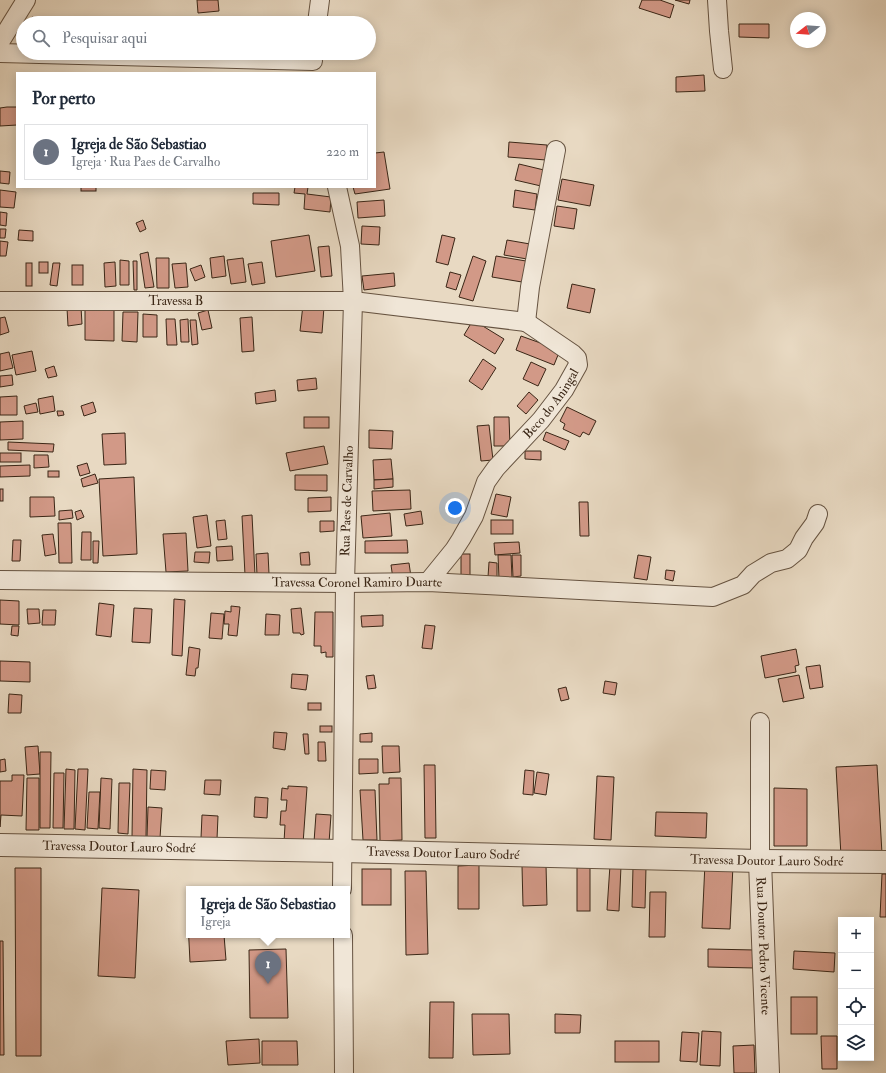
<!DOCTYPE html>
<html lang="pt">
<head>
<meta charset="utf-8">
<style>
  :root { --surface:#fff; --page:#f6f6f7; --text:#1f2937; --muted:#747a83; --line:#e0e1e3; --accent:#ea580c }
  body { margin:0; font-family:"IM FELL Double Pica",serif; background:var(--page); color:var(--text) }
  .controls { position:absolute; right:12px; bottom:12px; display:grid; overflow:hidden; border-radius:0px; box-shadow:0 2px 10px #0003 }
  .controls button { width:36px; height:36px; display:grid; place-items:center; padding:0; border:0; border-bottom:1px solid var(--line); background:var(--surface); color:var(--text); font:20px sans-serif }
  .compass { position:absolute; left:790px; top:12px; width:36px; height:36px; border-radius:50%; background:var(--surface); box-shadow:0 2px 10px #0003; rotate:253deg }
  .you { position:absolute; left:455px; top:508px; width:14px; height:14px; margin:-10px; border:3px solid #fff; border-radius:50%; background:#1a73e8; box-shadow:0 0 0 6px #1a73e833 }
  .badge { display:grid; place-items:center; width:26px; height:26px; border-radius:50%; background:var(--accent); color:#fff; font-size:13px; font-weight:700 }
  .pin { position:absolute; translate:-50% -33px; filter:drop-shadow(0 1px 2px #0008) }
  .pin::after { content:''; position:absolute; top:21px; width:14px; height:12px; background:inherit; clip-path:polygon(0 0,100% 0,50% 100%) }
  .popup { position:absolute; left:186px; top:886px; width:164px; height:52px; box-sizing:border-box; display:grid; place-content:center; border-radius:0px; background:var(--surface); filter:drop-shadow(0 1px 3px #0005); font-size:13px; white-space:nowrap; color:var(--muted) }
  .popup b { font-size:15px; color:var(--text) }
  .popup::after { content:''; position:absolute; left:50%; top:100%; margin-left:-8px; border:8px solid transparent; border-top-color:var(--surface) }
  .list { margin:0; padding:0; list-style:none }
  h2 { display:flex; justify-content:space-between; align-items:center; height:52px; margin:0; padding:0 16px; font-size:17px }
  h2 small { font-size:13px; font-weight:400; color:var(--muted) }
  .list li { display:grid; grid-template-columns:26px 1fr auto; gap:12px; align-items:center; box-sizing:border-box; height:56px; margin:0 8px 8px; padding:0 8px; border:1px solid var(--line); border-radius:0px }
  .list b { display:block; font-size:15px; white-space:nowrap }
  .list p { margin:0; font-size:13px; white-space:nowrap; color:var(--muted) }
  .list em { font-size:13px; font-style:normal; color:var(--muted) }
  .icon { flex:none; width:22px; height:22px; fill:none; stroke:currentColor; stroke-width:2; stroke-linecap:round; stroke-linejoin:round }
  .map { position:relative; flex:none; width:886px; height:1073px; overflow:hidden }
  .search { position:absolute; background:var(--surface); box-shadow:0 2px 10px #0003; left:16px; top:16px; width:360px; height:44px; display:flex; align-items:center; gap:10px; box-sizing:border-box; padding:0 14px; border-radius:22px; color:var(--muted); font-size:15px }
  .panel { position:absolute; background:var(--surface); box-shadow:0 2px 10px #0003; left:16px; top:72px; width:360px; height:116px; border-radius:0px }
  .map>svg:first-child { display:block }
</style>
</head>
<body>
<div class="map">
<svg width="886" height="1073" viewBox="0 0 886 1073">
  <rect width="100%" height="100%" fill="#e8d9c2"/>
  <filter id="stains"><feTurbulence type="fractalNoise" baseFrequency=".005" numOctaves="4"/><feColorMatrix values="0 0 0 0 .2 0 0 0 0 .09 0 0 0 0 .02 0 0 0 .5 -.17"/></filter>
  <radialGradient id="worn" r=".72"><stop offset=".6" stop-color="#630" stop-opacity="0"/><stop offset="1" stop-color="#630" stop-opacity=".3"/></radialGradient>
  <g fill="#d29987" stroke="#3a2616">
    <polygon points="197,0 218,0 219,11 198,13"/>
    <polygon points="642,0 660,0 674,5 670,18 639,8"/>
    <polygon points="675,0 690,0 689,4"/>
    <polygon points="32,17 56,23 30,23"/>
    <polygon points="739,24 769,24 769,38 739,37"/>
    <polygon points="704,75 705,91 676,92 676,77"/>
    <polygon points="7,107 17,107 17,125 0,126 0,108"/>
    <polygon points="509,142 547,145 546,160 508,157"/>
    <polygon points="384,152 390,189 355,194 353,187 375,187 375,153"/>
    <polygon points="519,164 544,170 541,186 515,180"/>
    <polygon points="0,171 10,172 9,184 0,183"/>
    <polygon points="562,179 594,185 590,206 558,200"/>
    <rect x="81" y="187" width="15" height="4"/>
    <polygon points="295,187 308,187 307,194 331,197 330,212 304,209 305,194 294,193"/>
    <polygon points="0,190 16,192 14,208 0,207"/>
    <polygon points="515,190 537,194 535,210 513,207"/>
    <polygon points="253,193 279,193 279,205 253,204"/>
    <polygon points="384,200 385,216 358,218 357,202"/>
    <polygon points="557,206 577,209 574,229 554,226"/>
    <polygon points="0,212 7,213 6,226 0,225"/>
    <polygon points="143,220 146,229 140,232 136,223"/>
    <polygon points="362,226 380,227 379,245 361,244"/>
    <polygon points="0,229 6,229 5,238 0,238"/>
    <polygon points="19,230 33,231 33,241 18,240"/>
    <polygon points="309,235 315,271 276,277 271,241"/>
    <polygon points="442,235 455,238 448,265 436,262"/>
    <polygon points="507,240 530,244 527,259 504,255"/>
    <polygon points="0,241 8,242 6,256 0,256"/>
    <polygon points="329,246 332,276 321,277 318,247"/>
    <polygon points="148,252 154,287 145,288 140,254"/>
    <polygon points="224,256 226,276 212,278 210,258"/>
    <polygon points="473,256 486,261 473,301 459,297"/>
    <polygon points="496,256 526,261 522,282 492,277"/>
    <polygon points="156,258 169,258 169,288 157,288"/>
    <polygon points="243,258 246,282 231,284 227,260"/>
    <polygon points="120,260 129,261 129,285 120,285"/>
    <polygon points="133,261 137,261 137,290 134,290"/>
    <rect x="39" y="262" width="9" height="11"/>
    <polygon points="115,262 116,286 105,287 104,263"/>
    <polygon points="262,262 265,283 252,285 248,264"/>
    <rect x="26" y="263" width="6" height="23"/>
    <polygon points="53,263 60,263 57,286 50,285"/>
    <polygon points="186,263 188,287 175,288 172,264"/>
    <rect x="72" y="265" width="11" height="20"/>
    <polygon points="201,265 205,277 195,281 190,269"/>
    <polygon points="450,272 461,275 456,290 446,287"/>
    <polygon points="394,273 395,286 364,290 362,276"/>
    <polygon points="572,284 595,289 590,313 567,308"/>
    <polygon points="303,305 324,307 322,333 300,331"/>
    <polygon points="81,307 82,324 68,326 67,308"/>
    <polygon points="85,307 114,307 114,341 85,340"/>
    <polygon points="208,310 212,328 202,330 198,313"/>
    <polygon points="123,312 138,312 137,342 122,341"/>
    <polygon points="143,314 157,315 157,337 143,337"/>
    <polygon points="5,317 9,332 0,335 0,318"/>
    <polygon points="252,317 254,351 242,352 240,318"/>
    <polygon points="166,319 175,319 177,345 167,345"/>
    <polygon points="188,319 189,342 181,342 180,320"/>
    <polygon points="190,320 196,320 198,344 192,345"/>
    <polygon points="473,320 504,339 495,354 464,335"/>
    <polygon points="521,336 560,350 554,365 516,350"/>
    <polygon points="32,351 36,371 16,375 12,355"/>
    <polygon points="9,352 13,368 0,371 0,354"/>
    <polygon points="483,359 496,368 482,390 469,381"/>
    <polygon points="531,362 546,369 538,386 523,379"/>
    <polygon points="54,366 57,376 48,378 45,369"/>
    <polygon points="12,375 13,385 0,387 0,376"/>
    <polygon points="316,378 317,389 298,391 297,380"/>
    <polygon points="275,390 276,401 256,404 255,393"/>
    <polygon points="529,392 538,400 526,414 517,406"/>
    <polygon points="17,396 17,415 0,415 0,397"/>
    <polygon points="53,396 55,411 40,414 38,399"/>
    <polygon points="93,402 96,412 84,416 81,406"/>
    <polygon points="36,403 38,412 26,414 24,406"/>
    <polygon points="567,407 596,421 589,435 583,432 580,437 563,429 565,424 560,421"/>
    <polygon points="57,411 63,411 64,415 58,416"/>
    <rect x="304" y="417" width="25" height="11"/>
    <polygon points="494,417 509,417 510,446 494,446"/>
    <polygon points="23,421 23,439 0,440 0,422"/>
    <polygon points="489,425 493,460 481,461 477,426"/>
    <polygon points="369,430 393,431 392,449 369,448"/>
    <polygon points="546,432 569,441 565,450 543,440"/>
    <polygon points="125,433 126,464 104,465 102,434"/>
    <polygon points="8,442 54,444 53,452 8,450"/>
    <polygon points="324,446 328,464 290,471 286,453"/>
    <polygon points="525,451 541,451 541,460 525,459"/>
    <rect x="0" y="453" width="21" height="9"/>
    <polygon points="34,455 48,455 49,467 34,468"/>
    <polygon points="391,459 393,479 374,480 373,460"/>
    <polygon points="87,463 90,473 80,476 77,466"/>
    <polygon points="30,465 30,476 0,477 0,466"/>
    <rect x="48" y="471" width="11" height="6"/>
    <polygon points="95,474 98,483 83,487 81,479"/>
    <polygon points="295,475 327,475 327,491 295,490"/>
    <polygon points="134,477 137,554 103,556 99,479"/>
    <polygon points="393,479 393,487 374,489 374,480"/>
    <rect x="0" y="489" width="3" height="12"/>
    <polygon points="410,490 411,509 373,511 372,491"/>
    <polygon points="496,494 511,497 507,517 491,514"/>
    <polygon points="30,497 54,497 55,516 30,517"/>
    <polygon points="331,497 331,511 308,512 308,498"/>
    <polygon points="579,502 588,502 589,536 580,536"/>
    <polygon points="72,510 73,518 59,520 59,511"/>
    <polygon points="81,510 84,517 77,520 75,512"/>
    <polygon points="421,511 423,524 406,526 404,514"/>
    <polygon points="390,513 392,536 363,538 361,516"/>
    <polygon points="207,515 211,546 197,548 193,517"/>
    <polygon points="252,515 255,575 245,575 242,516"/>
    <polygon points="225,520 227,539 218,540 216,521"/>
    <rect x="491" y="520" width="22" height="14"/>
    <polygon points="320,521 334,521 334,531 320,532"/>
    <polygon points="58,523 71,523 72,563 59,563"/>
    <polygon points="82,532 91,532 91,560 81,560"/>
    <polygon points="186,533 188,571 166,572 163,534"/>
    <polygon points="53,534 56,554 45,556 42,535"/>
    <polygon points="13,540 21,540 20,561 12,561"/>
    <polygon points="407,540 408,553 365,553 365,541"/>
    <polygon points="93,541 99,541 98,563 93,563"/>
    <polygon points="519,542 520,553 495,555 494,543"/>
    <polygon points="232,546 233,560 217,561 216,547"/>
    <polygon points="195,552 210,552 209,563 194,562"/>
    <polygon points="309,552 310,565 301,565 300,553"/>
    <polygon points="268,553 269,574 257,575 256,554"/>
    <rect x="461" y="554" width="9" height="25"/>
    <polygon points="498,555 511,555 512,578 499,579"/>
    <polygon points="512,555 521,555 521,576 513,577"/>
    <polygon points="638,555 651,557 647,580 634,578"/>
    <polygon points="489,562 497,563 497,577 488,577"/>
    <polygon points="409,563 411,577 393,579 391,565"/>
    <polygon points="666,570 675,571 673,581 665,579"/>
    <polygon points="174,599 185,600 182,656 172,655"/>
    <polygon points="0,600 19,601 19,625 0,624"/>
    <polygon points="99,603 114,605 111,637 96,635"/>
    <polygon points="231,606 240,607 237,636 228,635 229,624 224,624 225,611 231,612"/>
    <polygon points="134,608 152,609 150,643 132,642"/>
    <polygon points="301,608 304,634 301,635 300,633 293,633 291,609"/>
    <polygon points="27,609 39,609 40,623 28,624"/>
    <polygon points="43,610 56,610 55,625 42,625"/>
    <polygon points="315,612 333,612 333,657 326,657 326,652 321,653 321,646 314,646"/>
    <polygon points="211,613 224,614 222,639 209,638"/>
    <polygon points="266,614 280,615 279,635 265,635"/>
    <polygon points="383,615 383,626 362,627 361,616"/>
    <polygon points="425,625 435,626 432,649 422,648"/>
    <polygon points="12,626 19,626 18,636 11,635"/>
    <polygon points="189,647 200,649 198,668 196,668 195,676 186,675"/>
    <polygon points="796,649 799,665 795,666 796,672 765,678 761,656"/>
    <polygon points="0,661 30,662 30,682 0,681"/>
    <polygon points="820,665 823,687 810,689 806,667"/>
    <polygon points="292,674 308,675 306,690 291,688"/>
    <polygon points="374,675 376,688 368,689 366,676"/>
    <polygon points="799,675 804,698 783,702 778,679"/>
    <polygon points="605,681 617,683 615,695 603,693"/>
    <polygon points="566,687 569,699 561,701 558,689"/>
    <polygon points="9,694 22,695 21,713 8,713"/>
    <rect x="308" y="703" width="13" height="7"/>
    <rect x="320" y="726" width="12" height="6"/>
    <polygon points="274,732 287,733 285,750 273,748"/>
    <polygon points="372,733 372,742 360,742 360,734"/>
    <polygon points="303,734 308,734 309,754 305,754"/>
    <polygon points="318,742 325,742 326,761 318,761"/>
    <polygon points="38,746 40,774 27,775 25,747"/>
    <polygon points="382,746 399,746 400,772 383,773"/>
    <polygon points="40,752 51,752 50,828 40,828"/>
    <polygon points="5,759 6,771 0,772 0,760"/>
    <polygon points="359,759 378,759 378,773 359,774"/>
    <polygon points="424,765 435,765 436,838 425,838"/>
    <polygon points="877,765 882,854 841,856 836,767"/>
    <polygon points="66,769 75,770 74,829 64,829"/>
    <polygon points="78,769 88,769 85,830 75,829"/>
    <polygon points="133,769 147,770 146,837 132,837"/>
    <polygon points="151,770 166,771 165,790 150,789"/>
    <polygon points="525,770 534,771 533,795 523,794"/>
    <polygon points="537,772 549,774 546,795 534,793"/>
    <polygon points="54,773 64,773 63,828 53,828"/>
    <polygon points="12,775 24,775 22,816 1,815 0,827 0,781 12,781"/>
    <polygon points="597,776 614,777 611,840 594,839"/>
    <polygon points="27,778 39,778 39,830 26,830"/>
    <polygon points="101,778 112,779 110,829 99,828"/>
    <polygon points="389,778 401,778 402,840 380,841 379,784 389,784"/>
    <polygon points="205,780 221,780 220,795 204,794"/>
    <polygon points="119,783 130,783 128,834 118,833"/>
    <polygon points="288,786 307,787 303,844 284,842 285,825 280,825 281,811 286,811 287,800 281,800 282,788 288,789"/>
    <polygon points="774,788 807,789 807,846 774,846"/>
    <polygon points="360,790 375,790 377,840 363,840"/>
    <polygon points="89,792 100,792 98,829 87,828"/>
    <polygon points="255,797 268,798 267,818 254,817"/>
    <polygon points="148,807 162,808 160,838 147,837"/>
    <polygon points="656,812 707,813 706,838 655,836"/>
    <polygon points="316,814 331,815 329,843 314,842"/>
    <polygon points="202,815 218,816 217,839 201,838"/>
    <rect x="577" y="863" width="13" height="48"/>
    <polygon points="705,863 733,865 730,929 702,928"/>
    <polygon points="479,865 479,909 458,909 458,866"/>
    <polygon points="546,865 547,905 523,906 522,866"/>
    <polygon points="610,865 621,866 619,911 607,910"/>
    <polygon points="633,867 646,867 645,908 632,907"/>
    <polygon points="15,868 41,868 41,1056 16,1056"/>
    <rect x="362" y="869" width="29" height="36"/>
    <polygon points="405,871 426,871 428,954 406,955"/>
    <polygon points="882,874 886,874 886,917 880,917"/>
    <polygon points="102,888 139,890 135,978 98,976"/>
    <polygon points="650,892 666,892 665,937 649,937"/>
    <polygon points="187,902 189,902 189,935 224,935 226,960 190,962"/>
    <polygon points="0,941 3,941 4,1055 0,1055"/>
    <polygon points="286,949 288,1018 250,1018 249,950"/>
    <polygon points="708,949 755,950 755,968 708,967"/>
    <polygon points="794,951 835,953 834,972 793,969"/>
    <rect x="791" y="997" width="26" height="37"/>
    <polygon points="430,1002 454,1002 453,1058 429,1058"/>
    <polygon points="472,1014 509,1014 510,1054 473,1055"/>
    <polygon points="555,1014 581,1015 580,1033 555,1033"/>
    <polygon points="702,1031 721,1032 720,1066 700,1065"/>
    <polygon points="682,1032 699,1033 697,1062 680,1061"/>
    <polygon points="821,1036 837,1036 837,1069 822,1069"/>
    <polygon points="259,1039 260,1063 228,1065 226,1041"/>
    <polygon points="262,1041 297,1041 298,1065 262,1065"/>
    <rect x="615" y="1041" width="44" height="21"/>
    <polygon points="754,1045 755,1073 734,1073 733,1046"/>
  </g>
  <g fill="none" stroke-linecap="round" stroke-linejoin="round">
    <g stroke="#665341" stroke-width="20">
      <g id="minor">
        <polyline points="717,0 719,31 723,69"/>
        <polyline points="317,23 320,0"/>
        <polyline points="0,42 26,0"/>
        <polyline points="0,53 313,61"/>
        <polyline points="337,187 350,246 353,301 345,583 342,889"/>
        <path id="s1" d="M0,301H353L526,322"/>
        <polyline points="526,322 530,287 556,150"/>
        <path id="s2" d="M0,580L345,583L428,582L713,597L743,585L753,574L771,563L787,559L798,550L804,538L815,523L818,514"/>
        <path id="s3" d="M428,582L454,550L461,539L474,516L486,482L496,468L541,420L564,390L578,365L577,358L573,354L526,322"/>
        <polyline points="760,861 760,722"/>
        <polyline points="343,935 344,1073"/>
      </g>
    </g>
    <g stroke="#665341" stroke-width="24">
      <g id="tertiary">
        <path id="s4" d="M0,845L342,851L760,861L886,862"/>
        <path id="s5" d="M760,861L768,1073"/>
      </g>
    </g>
    <use href="#minor" stroke="#f0e6d7" stroke-width="18"/>
    <use href="#tertiary" stroke="#f0e6d7" stroke-width="22"/>
  </g>
  <g text-anchor="middle" dominant-baseline="central" stroke-width="4" stroke-linejoin="round" paint-order="stroke">
    <g font-size="13" fill="#3a2616" stroke="#f0e6d7">
      <text stroke="none"><textPath href="#s1" startOffset="176">Travessa B</textPath></text>
      <text stroke="none"><textPath href="#s3" startOffset="219">Beco do Aningal</textPath></text>
      <text transform="translate(347 501) rotate(-88)">Rua Paes de Carvalho</text>
      <text stroke="none"><textPath href="#s2" startOffset="357">Travessa Coronel Ramiro Duarte</textPath></text>
      <text stroke="none"><textPath href="#s4" startOffset="119">Travessa Doutor Lauro Sodré</textPath></text>
      <text stroke="none"><textPath href="#s4" startOffset="443">Travessa Doutor Lauro Sodré</textPath></text>
      <text stroke="none"><textPath href="#s4" startOffset="767">Travessa Doutor Lauro Sodré</textPath></text>
      <text stroke="none"><textPath href="#s5" startOffset="85">Rua Doutor Pedro Vicente</textPath></text>
    </g>
  </g>
  <rect width="100%" height="100%" filter="url(#stains)"/>
  <rect width="100%" height="100%" fill="url(#worn)"/>
</svg>
<div class="controls">
<button>+</button>
<button>−</button>
<button><svg class="icon" aria-label="locate" viewBox="0 0 24 24"><circle cx="12" cy="12" r="6"/><path d="M12 2v4M12 18v4M2 12h4M18 12h4"/></svg></button>
<button><svg class="icon" aria-label="layers" viewBox="0 0 24 24"><path d="M12 4l9 5-9 5-9-5zM3 14l9 5 9-5"/></svg></button>
</div>
<svg class="compass" viewBox="-18 -18 36 36"><path d="M0-13l5 13h-10z" fill="#e53935"/><path d="M0 13l5-13h-10z" fill="#747a83"/></svg>
<div class="you"></div>
<div class="pin badge" style="left:268px;top:984px;background:#6b7280">1</div>
<div class="popup"><b>Igreja de São Sebastiao</b>Igreja</div>
<div class="search"><svg class="icon" aria-label="search" viewBox="0 0 24 24"><circle cx="10" cy="10" r="6"/><path d="M15 15l6 6"/></svg>Pesquisar aqui</div>
<section class="panel">
<h2>Por perto<small></small></h2>
<ul class="list">
<li><span class="badge" style="background:#6b7280">1</span><div><b>Igreja de São Sebastiao</b><p>Igreja · Rua Paes de Carvalho</p></div><em>220 m</em></li>
</ul>
</section>
</div>
</body>
</html>
